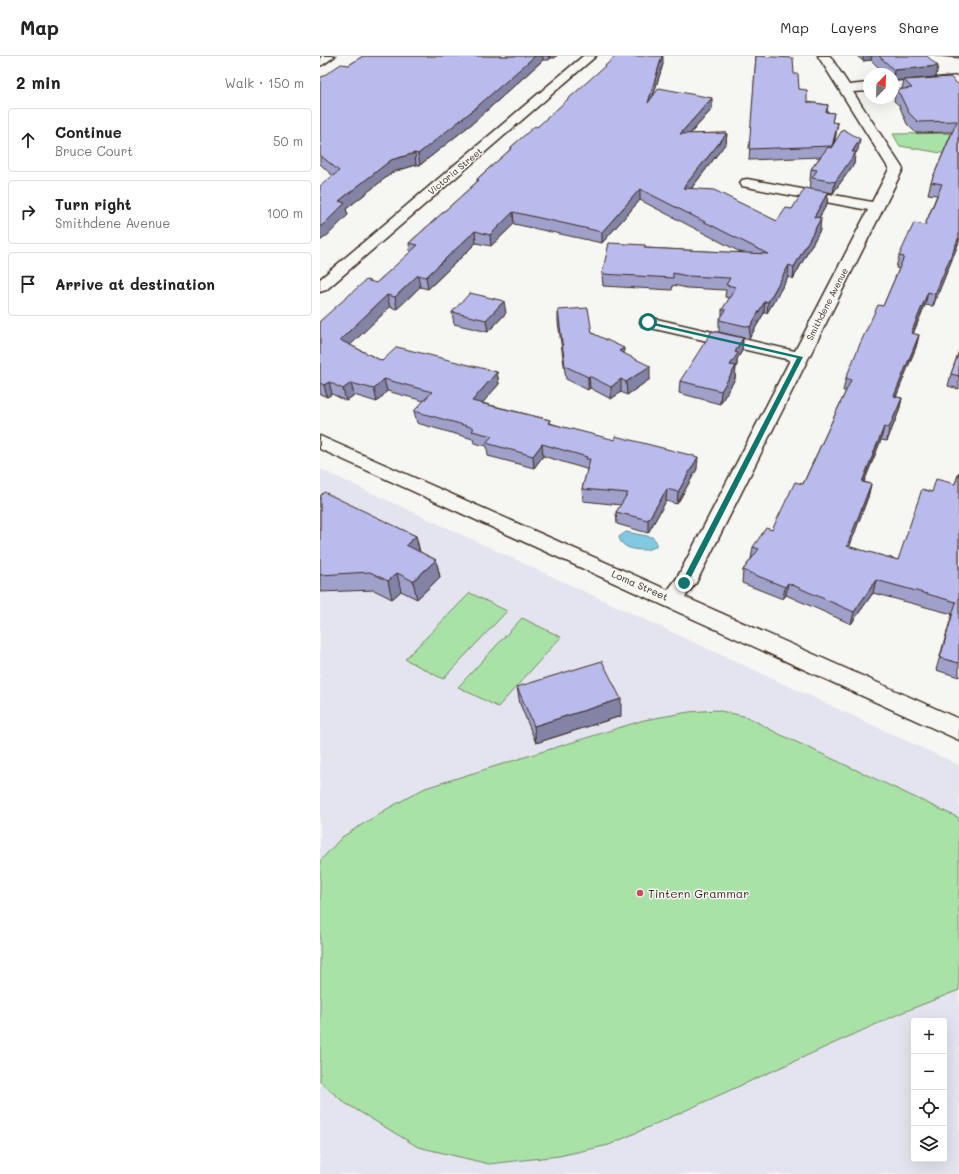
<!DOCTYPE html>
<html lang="en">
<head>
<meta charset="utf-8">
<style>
  :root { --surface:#fff; --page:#f2f2f2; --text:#222; --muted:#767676; --line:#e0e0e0 }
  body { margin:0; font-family:Mali,sans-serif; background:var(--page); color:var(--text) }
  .controls { position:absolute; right:12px; bottom:12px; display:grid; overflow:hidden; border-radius:4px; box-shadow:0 4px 16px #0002 }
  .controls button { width:36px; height:36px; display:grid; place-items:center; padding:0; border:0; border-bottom:1px solid var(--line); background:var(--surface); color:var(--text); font:20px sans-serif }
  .compass { position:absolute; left:543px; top:12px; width:36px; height:36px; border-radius:50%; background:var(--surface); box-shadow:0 4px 16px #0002; rotate:23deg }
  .stop { position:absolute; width:12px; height:12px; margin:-9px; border:3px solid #0f766e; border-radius:50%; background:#fff }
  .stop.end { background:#0f766e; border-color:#fff; box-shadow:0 1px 4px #0008 }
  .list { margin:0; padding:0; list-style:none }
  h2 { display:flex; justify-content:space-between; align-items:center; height:52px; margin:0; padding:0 16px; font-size:17px }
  h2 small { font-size:13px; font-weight:400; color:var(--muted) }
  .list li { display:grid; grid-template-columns:26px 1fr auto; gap:12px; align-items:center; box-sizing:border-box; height:64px; margin:0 8px 8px; padding:0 8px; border:1px solid var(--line); border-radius:4px }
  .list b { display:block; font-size:15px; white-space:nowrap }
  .list p { margin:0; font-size:13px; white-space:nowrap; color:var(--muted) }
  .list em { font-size:13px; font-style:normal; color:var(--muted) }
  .icon { flex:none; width:22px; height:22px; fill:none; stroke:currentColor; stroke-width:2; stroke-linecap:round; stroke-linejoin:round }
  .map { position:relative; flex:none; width:639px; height:1118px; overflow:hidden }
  header { display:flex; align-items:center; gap:24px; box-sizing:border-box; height:56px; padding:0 20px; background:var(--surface); border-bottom:1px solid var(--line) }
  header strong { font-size:19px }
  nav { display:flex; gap:22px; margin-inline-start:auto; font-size:14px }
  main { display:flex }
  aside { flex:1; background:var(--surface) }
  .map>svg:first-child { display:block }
</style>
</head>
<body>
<header>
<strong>Map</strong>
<nav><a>Map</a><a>Layers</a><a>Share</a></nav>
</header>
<main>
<aside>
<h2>2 min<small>Walk · 150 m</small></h2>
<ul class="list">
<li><svg class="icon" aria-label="ahead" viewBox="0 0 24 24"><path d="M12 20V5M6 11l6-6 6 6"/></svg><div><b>Continue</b><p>Bruce Court</p></div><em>50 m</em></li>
<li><svg class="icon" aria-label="right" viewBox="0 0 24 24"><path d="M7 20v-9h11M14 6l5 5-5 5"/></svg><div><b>Turn right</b><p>Smithdene Avenue</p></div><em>100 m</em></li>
<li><svg class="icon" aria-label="arrive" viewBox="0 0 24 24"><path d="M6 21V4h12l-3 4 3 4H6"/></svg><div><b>Arrive at destination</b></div></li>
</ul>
</aside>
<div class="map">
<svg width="639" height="1118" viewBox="0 0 639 1118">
  <rect width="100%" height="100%" fill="#f6f6f2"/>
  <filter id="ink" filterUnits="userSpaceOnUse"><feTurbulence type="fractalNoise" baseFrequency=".025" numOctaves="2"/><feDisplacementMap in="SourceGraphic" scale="8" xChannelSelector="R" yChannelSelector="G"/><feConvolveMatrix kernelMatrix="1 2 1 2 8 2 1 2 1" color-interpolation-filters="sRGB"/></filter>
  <g filter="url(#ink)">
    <path fill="#e4e4f0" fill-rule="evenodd" d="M0,413L639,709V1118H0ZM594,965H624V1103H594Z"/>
    <g fill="#a9e2a7" stroke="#728662">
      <polygon points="639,77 639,100 580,90 573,78"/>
      <polygon points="150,537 187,555 123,623 85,603"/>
      <polygon points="202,562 241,581 178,651 138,631"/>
      <polygon points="396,654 428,661 455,676 639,762 639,934 581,957 289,1089 239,1100 169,1108 98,1091 25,1047 0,1026 0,805 22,781 67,753 105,732 324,664 369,656"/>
    </g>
    <path fill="#81c9e2" stroke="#658994" d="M306,476L332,481L336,485V490C327,497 301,495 299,481Z"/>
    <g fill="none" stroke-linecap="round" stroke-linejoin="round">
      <g stroke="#3b2a1e" stroke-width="3">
        <g id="street">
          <polygon points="1,0 15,0 4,8 0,10"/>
          <polygon points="263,0 276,0 6,234 0,236 0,223"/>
          <polygon points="498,0 510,0 529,29 549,27 549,35 533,36 583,113 376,527 365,541 639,663 639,684 0,393 0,380 348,534 357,522 470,304 322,270 320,266 322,262 328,261 475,295 548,154 427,131 422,130 420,127 422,124 427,123 552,146 569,113"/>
          <polygon points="639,20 639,28 630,30 573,34 573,26"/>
        </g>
      </g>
      <use href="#street" fill="#f6f6f2" fill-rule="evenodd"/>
    </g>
    <g fill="#9fa1cb" stroke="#3b2a1e">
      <polygon points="43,0 237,0 235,2 231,2 229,4 223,4 154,66 100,109 96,109 73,116 26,153 28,159 8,179 13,120 0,108 0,22 29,9"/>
      <polygon points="436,0 474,18 479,33 487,46 508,49 507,56 514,57 512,66 516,78 514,88 538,94 535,98 534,108 513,137 508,136 507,148 499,162 500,174 473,223 468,221 447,257 444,257 429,283 399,276 399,264 402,260 402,254 410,242 405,241 406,234 367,232 353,229 352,234 283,230 282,218 325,189 325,192 422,197 320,144 282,187 194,168 171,190 156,187 108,233 100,231 77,253 70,251 30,289 62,305 177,316 179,328 162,347 230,364 230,367 377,413 357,448 346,445 328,477 297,468 296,456 301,449 263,445 262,433 267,415 266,413 223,400 214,412 168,400 167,390 154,387 153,383 97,367 94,355 104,345 67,335 57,346 34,339 26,345 12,338 7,341 0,338 0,265 56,227 90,197 89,187 157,126 157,123 191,93 191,91 217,71 343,8 333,40 392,53 370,78 407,77 406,87 371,133 457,165 472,153 490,133 491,125 490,125 491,113 500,101 429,104"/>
      <polygon points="537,0 607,0 616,21 573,25 573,18 565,18 551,4 543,5"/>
      <polygon points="615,0 639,0 639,2"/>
      <polygon points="584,24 639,29 639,186 613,250 605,249 593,278 599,279 596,291 576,341 582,342 579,355 567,385 561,384 544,426 551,428 548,441 529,491 578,504 612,436 635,428 639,416 639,621 616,614 632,558 553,537 531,568 466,539 463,543 422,527 423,514 431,503 433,491 452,474 483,428 526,335 523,335 526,322 563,250 579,213 576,212 579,200 605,169 617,139 608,138 611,126 632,76 596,77 587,68 579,49 574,45 576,34 582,33"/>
      <polygon points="238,254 304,298 330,323 307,339 301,336 291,343 270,332 268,334 246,323 238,266"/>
      <polygon points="132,256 186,257 168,276 134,268"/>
      <polygon points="423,282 422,295 417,303 417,309 416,310 415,323 400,348 359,337 360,325"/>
      <polygon points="639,295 639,333 628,330 631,318"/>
      <polygon points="0,440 96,480 100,496 116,504 120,521 97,543 81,535 72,543 54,534 0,536"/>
      <polygon points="197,631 301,660 216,687 200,648"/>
    </g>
    <g fill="#8283a5" stroke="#3b2a1e">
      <polygon points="215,0 223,0 223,4 154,66 100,109 98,98"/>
      <polygon points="228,0 230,0 231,2 229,4"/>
      <polygon points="342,0 343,0 343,8 328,57 328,47"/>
      <polygon points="543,0 552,0 551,4 543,5"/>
      <polygon points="618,10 616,21 573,25 574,14"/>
      <polygon points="392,42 392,53 360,89 360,78"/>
      <polygon points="518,67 516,78 511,101 512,90"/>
      <polygon points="407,77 406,87 363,143 363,132"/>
      <polygon points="540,83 538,94 535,98 534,108 513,137 515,126"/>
      <polygon points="95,97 96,109 73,116 26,153 28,159 8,179 0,185 0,171 19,145 71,104"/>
      <polygon points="320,133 320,144 282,187 282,176"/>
      <polygon points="508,136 507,148 493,172 494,161"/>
      <polygon points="193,156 194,168 171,190 170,179"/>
      <polygon points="501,162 500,174 473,223 474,211"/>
      <polygon points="155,175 156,187 108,233 106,221"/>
      <polygon points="639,181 639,186 613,250 615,238"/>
      <polygon points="469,209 468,221 447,257 448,246"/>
      <polygon points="98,219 100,231 77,253 75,241"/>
      <polygon points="608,236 605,249 588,289 591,277"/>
      <polygon points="67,239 70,251 23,296 20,284"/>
      <polygon points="184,245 186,257 168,276 166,264"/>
      <polygon points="445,245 444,257 429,283 430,271"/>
      <polygon points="599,279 596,291 571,353 574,340"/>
      <polygon points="423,282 422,295 417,303 417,309 409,322 410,309 415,296"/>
      <polygon points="304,292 304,304 299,295"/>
      <polygon points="330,310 330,323 307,339 306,326"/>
      <polygon points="416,310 415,323 400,348 401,335"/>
      <polygon points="177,316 179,328 154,357 152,345"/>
      <polygon points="269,320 270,332 268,334 268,321"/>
      <polygon points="64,323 67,335 57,346 54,333"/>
      <polygon points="301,323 301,336 291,343 291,331"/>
      <polygon points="9,326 12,338 7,341 4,329"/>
      <polygon points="31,327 34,339 26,345 23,333"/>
      <polygon points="582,342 579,355 567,385 569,372"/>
      <polygon points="564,371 561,384 539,438 542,426"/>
      <polygon points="222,388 223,400 214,412 213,400"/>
      <polygon points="378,401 377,413 357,448 358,436"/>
      <polygon points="551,428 548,441 525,503 527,490"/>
      <polygon points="347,433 346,445 328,477 328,464"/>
      <polygon points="96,480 100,498 86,489"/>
      <polygon points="116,504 120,521 97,543 93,525"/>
      <polygon points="77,517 81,535 72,543 68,525"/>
      <polygon points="556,524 553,537 531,568 534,556"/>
      <polygon points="468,527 466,539 463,543 465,531"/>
      <polygon points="301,643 301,660 216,687 214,670"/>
    </g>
    <g fill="#b9bbec" stroke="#3b2a1e">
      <polygon points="43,0 215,0 152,55 98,98 95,97 71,104 19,145 25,147 5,167 0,171 0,130 19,115 0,99 0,22 21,8 29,9"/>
      <polygon points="296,0 342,0 328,47 339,32 392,42 360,78 407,77 363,132 394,134 457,165 466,152 472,153 485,132 508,136 494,161 501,162 474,211 469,209 448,246 445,245 430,271 399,264 406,254 402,254 416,231 406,229 410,222 367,220 353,217 353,222 282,218 289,187 325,189 325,192 448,198 320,133 282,176 193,156 170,179 155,175 106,221 98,219 75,241 67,239 20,284 62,305 77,291 177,316 152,345 230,364 228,367 295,384 295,380 378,401 358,436 347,433 328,464 296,456 308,437 262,433 270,403 266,403 267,401 222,388 213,400 166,387 172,380 152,375 154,372 94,355 112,336 64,323 54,333 31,327 23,333 9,326 4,329 0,327 0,265 46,224 56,227 98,189 89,187 159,124 157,123 192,92 191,91 215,70 217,71"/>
      <polygon points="436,0 473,2 474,18 478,18 479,33 487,34 487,46 508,49 506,56 514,57 512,66 518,67 512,90 429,93"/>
      <polygon points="559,0 607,0 618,10 574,14"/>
      <polygon points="630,21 639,29 639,181 615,238 608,236 591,277 599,279 574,340 582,342 569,372 564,371 542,426 551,428 527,490 578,504 602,433 612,436 616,423 635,428 639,416 639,607 620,602 636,546 556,524 534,556 468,527 465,531 423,514 439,493 433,491 446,472 452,474 475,426 483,428 531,324 526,322 539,290 558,249 563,250 584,201 579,200 594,167 605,169 622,128 611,126 637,65 598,66 589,57 580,39 576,34 592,32 584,24"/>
      <polygon points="523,73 540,83 532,96 536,96 515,126 492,122 497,114 491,113 508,91 511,92"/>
      <polygon points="150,237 184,245 166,264 132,256"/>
      <polygon points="268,252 272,277 304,292 299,295 330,310 306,326 301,323 291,331 269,320 268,321 245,310 238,254"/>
      <polygon points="392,275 423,282 415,296 418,297 410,309 416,310 401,335 360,325"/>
      <polygon points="639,295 639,320 631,318"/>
      <polygon points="4,436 96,480 86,489 116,504 93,525 77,517 68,525 50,516 0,519 0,440"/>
      <polygon points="282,605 301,643 214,670 197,631"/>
    </g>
  </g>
  <polygon fill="#0f766e" points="326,265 483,301 368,527 364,530 361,527 477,302 328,268"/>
  <circle fill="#d1495b" stroke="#f6f6f2" stroke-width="1.5" cx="320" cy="837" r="4"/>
  <g text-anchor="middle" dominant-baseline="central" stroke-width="3" stroke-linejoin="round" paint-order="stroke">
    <g font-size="9" fill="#3b2a1e" stroke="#f6f6f2">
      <text transform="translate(135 115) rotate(-40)">Victoria Street</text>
      <text transform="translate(507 248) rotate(-63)">Smithdene Avenue</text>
    </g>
    <g font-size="10" fill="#3b2a1e" stroke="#f6f6f2">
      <text transform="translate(320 529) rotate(24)">Loma Street</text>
    </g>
    <g font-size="12" fill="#3b2a1e" stroke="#f6f6f2" text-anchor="start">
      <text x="328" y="837">Tintern Grammar</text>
    </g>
  </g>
</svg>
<div class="controls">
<button>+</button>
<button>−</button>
<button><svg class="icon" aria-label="locate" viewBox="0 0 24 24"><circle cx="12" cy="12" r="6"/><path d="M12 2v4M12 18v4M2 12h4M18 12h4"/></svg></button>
<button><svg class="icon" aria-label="layers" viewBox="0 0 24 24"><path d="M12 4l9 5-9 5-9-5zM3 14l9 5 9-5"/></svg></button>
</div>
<svg class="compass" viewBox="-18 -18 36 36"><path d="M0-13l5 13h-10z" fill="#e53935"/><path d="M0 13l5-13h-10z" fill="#767676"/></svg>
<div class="stop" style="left:328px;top:266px"></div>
<div class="stop end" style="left:364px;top:527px"></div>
</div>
</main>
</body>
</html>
